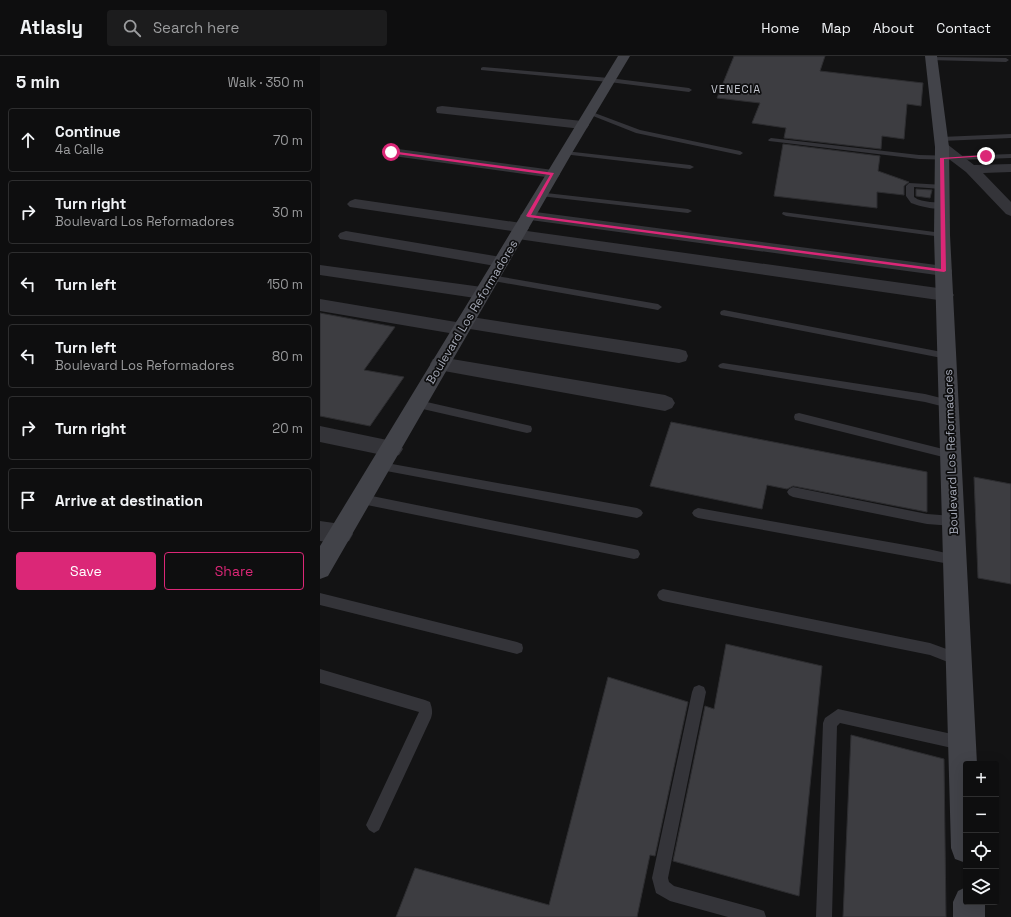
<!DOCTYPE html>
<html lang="en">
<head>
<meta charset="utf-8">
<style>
  :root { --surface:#0e0e0f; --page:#1c1c1d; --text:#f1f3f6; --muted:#9b9c9e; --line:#2e2e2f; --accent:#db2777 }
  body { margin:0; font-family:"Space Grotesk",sans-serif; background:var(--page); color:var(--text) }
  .controls { position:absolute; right:12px; bottom:12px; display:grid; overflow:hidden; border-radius:4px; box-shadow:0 4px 16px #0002 }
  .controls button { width:36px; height:36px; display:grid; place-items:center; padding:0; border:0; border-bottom:1px solid var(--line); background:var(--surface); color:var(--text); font:20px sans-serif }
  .stop { position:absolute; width:12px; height:12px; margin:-9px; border:3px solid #db2777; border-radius:50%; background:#fff }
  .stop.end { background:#db2777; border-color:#fff; box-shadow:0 1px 4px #0008 }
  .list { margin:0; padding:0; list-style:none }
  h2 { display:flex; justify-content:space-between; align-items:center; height:52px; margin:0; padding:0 16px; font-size:17px }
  h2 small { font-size:13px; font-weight:400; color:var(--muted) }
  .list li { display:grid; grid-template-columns:26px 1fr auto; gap:12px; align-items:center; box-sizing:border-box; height:64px; margin:0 8px 8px; padding:0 8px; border:1px solid var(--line); border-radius:4px }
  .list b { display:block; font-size:15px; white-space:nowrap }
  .list p { margin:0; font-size:13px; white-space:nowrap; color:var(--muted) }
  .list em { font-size:13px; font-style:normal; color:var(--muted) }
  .actions { display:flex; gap:8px; padding:12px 16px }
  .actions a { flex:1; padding:9px 0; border:1px solid var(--accent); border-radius:4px; text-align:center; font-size:14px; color:var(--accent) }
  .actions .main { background:var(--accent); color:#fff }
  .icon { flex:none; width:22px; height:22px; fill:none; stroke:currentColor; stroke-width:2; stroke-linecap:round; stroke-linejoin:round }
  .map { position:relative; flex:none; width:691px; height:861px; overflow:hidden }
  header { display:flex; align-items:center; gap:24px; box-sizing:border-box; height:56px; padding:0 20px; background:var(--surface); border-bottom:1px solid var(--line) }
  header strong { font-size:19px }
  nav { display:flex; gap:22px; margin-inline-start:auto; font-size:14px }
  .search { width:280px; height:36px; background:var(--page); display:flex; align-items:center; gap:10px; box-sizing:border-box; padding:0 14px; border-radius:4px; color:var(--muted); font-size:15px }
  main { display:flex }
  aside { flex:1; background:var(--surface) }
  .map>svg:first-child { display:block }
</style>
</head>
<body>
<header>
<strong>Atlasly</strong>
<div class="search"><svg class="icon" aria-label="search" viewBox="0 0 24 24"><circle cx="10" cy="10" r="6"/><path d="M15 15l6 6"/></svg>Search here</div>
<nav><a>Home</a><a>Map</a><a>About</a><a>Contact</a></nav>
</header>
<main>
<aside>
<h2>5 min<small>Walk · 350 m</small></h2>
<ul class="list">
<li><svg class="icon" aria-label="ahead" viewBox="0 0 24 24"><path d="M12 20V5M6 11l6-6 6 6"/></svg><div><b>Continue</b><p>4a Calle</p></div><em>70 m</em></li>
<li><svg class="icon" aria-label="right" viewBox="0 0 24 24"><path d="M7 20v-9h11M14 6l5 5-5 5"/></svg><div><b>Turn right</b><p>Boulevard Los Reformadores</p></div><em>30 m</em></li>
<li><svg class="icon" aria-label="left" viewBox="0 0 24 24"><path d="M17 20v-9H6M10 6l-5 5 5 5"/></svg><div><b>Turn left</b></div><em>150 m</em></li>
<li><svg class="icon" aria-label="left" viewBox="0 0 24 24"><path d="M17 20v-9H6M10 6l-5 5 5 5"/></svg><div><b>Turn left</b><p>Boulevard Los Reformadores</p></div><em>80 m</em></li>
<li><svg class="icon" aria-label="right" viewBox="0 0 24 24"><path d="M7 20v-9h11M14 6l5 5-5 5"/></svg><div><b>Turn right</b></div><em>20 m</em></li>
<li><svg class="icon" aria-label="arrive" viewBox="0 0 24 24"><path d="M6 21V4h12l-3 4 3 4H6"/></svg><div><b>Arrive at destination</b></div></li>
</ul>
<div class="actions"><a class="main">Save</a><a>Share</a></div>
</aside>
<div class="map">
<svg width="691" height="861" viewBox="0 0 691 861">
  <rect width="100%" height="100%" fill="#131314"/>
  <g fill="#3d3d41" stroke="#2d2d30">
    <polygon points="414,0 505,0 500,15 603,27 601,50 587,48 584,83 562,80 561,93 464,82 466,72 432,67 440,47 397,42"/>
    <polygon points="463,88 560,100 558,115 589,126 584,130 584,139 557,136 557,152 454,140"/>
    <polygon points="596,133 612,134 610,142 596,140"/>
    <polygon points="0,257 75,271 44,314 84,321 50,370 0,360"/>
    <polygon points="351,366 607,416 607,456 473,430 467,433 447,429 442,453 330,430"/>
    <polygon points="654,421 691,428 691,528 658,522"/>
    <polygon points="406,588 502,610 479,840 353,805 385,650 394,653"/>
    <polygon points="288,621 368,646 335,800 330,799 317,861 76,861 95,812 229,849"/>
    <polygon points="531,679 624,703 626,861 523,861"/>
  </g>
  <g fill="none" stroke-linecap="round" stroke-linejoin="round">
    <g fill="#343439" fill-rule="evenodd">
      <polygon points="611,1 686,2 689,4 686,6 609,4 609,2"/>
      <polygon points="163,11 289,22 369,32 372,34 369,36 289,26 161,14 161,12"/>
      <polygon points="268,56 272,56 320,74 420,95 423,97 420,99 316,77 268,58"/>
      <polygon points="691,78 691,82 621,85 618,83 621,81"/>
      <polygon points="451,82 599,99 637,100 691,98 691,102 637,104 599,103 449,85 448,84"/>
      <polygon points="245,95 370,109 374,111 370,113 243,98 242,97"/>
      <path d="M589,127L625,129L626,131L622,133L594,131V141C603,148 617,144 626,150C619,156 599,150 591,147L586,140V130Z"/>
      <polygon points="217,136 368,153 372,155 368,157 220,140 217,140"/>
      <polygon points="463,156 622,177 626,179 622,181 466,160 462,158"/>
      <polygon points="171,219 338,248 342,251 338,254 168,224 167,222"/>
      <polygon points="404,254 627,297 632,300 627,303 401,259 400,257 401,255"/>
      <polygon points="403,307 605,338 633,345 634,348 633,351 629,352 605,346 400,312 398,310 400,308"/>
      <polygon points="98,344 207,369 211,370 212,373 211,376 207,377 94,351 93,348 94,345"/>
      <polygon points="479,357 635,396 636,399 635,402 631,403 475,364 474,361 475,358"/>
      <polygon points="61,406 317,452 321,454 323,457 321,460 317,462 61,414 57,413 56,410 57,407"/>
      <polygon points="473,431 607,458 633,460 637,462 639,465 637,468 633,470 607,468 473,441 469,439 467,436 469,433"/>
      <polygon points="42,438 314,493 318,494 320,498 318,502 314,503 42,448 38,446 36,443 38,440"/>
      <polygon points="378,452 608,493 635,499 639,500 641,504 639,508 635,509 378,462 374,460 372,457 374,454"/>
      <polygon points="343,533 610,587 643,599 645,604 643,609 638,610 610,599 343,545 339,543 337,539 339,535"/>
      <polygon points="0,537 197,586 202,588 203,592 202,596 197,598 0,549"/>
      <path d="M0,613L105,644L110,646C112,652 113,656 111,662L59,774L54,777L49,774L46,769L99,656L0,627Z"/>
      <polygon points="379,629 384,631 386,636 348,822 349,826 354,830 438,853 444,855 446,861 408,861 350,845 336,837 332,822 372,636 374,631"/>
      <polygon points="518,653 641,680 646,682 648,687 646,692 641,694 520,667 517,670 512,861 496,861 503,667 505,662"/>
    </g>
    <g fill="#343439" fill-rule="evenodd">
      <polygon points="122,50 262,65 267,66 269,69 267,72 262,73 117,57 116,54 117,51"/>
      <polygon points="622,87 627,88 654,109 691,108 691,116 663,117 691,146 691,160 686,158 646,116 617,94 615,91 617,88"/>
      <polygon points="71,92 233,114 238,115 240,118 238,121 233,122 66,99 64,96 66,93"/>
      <polygon points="35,143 201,167 207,169 209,172 207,175 625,233 631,235 634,239 631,243 625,245 198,183 192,181 190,178 192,175 30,151 27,148 30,145"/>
      <polygon points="208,155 624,210 630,211 632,215 630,219 624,220 203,163 200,160 203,157"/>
      <polygon points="26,175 181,201 187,202 189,206 187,210 181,211 20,183 18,180 20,177"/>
      <polygon points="0,209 162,231 168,233 171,237 168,241 162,243 0,219"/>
      <polygon points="0,243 136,266 139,262 145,260 359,293 366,295 368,300 366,305 359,307 150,273 147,277 141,279 0,255"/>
      <polygon points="120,301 345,339 352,342 355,347 352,352 345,355 113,313 110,308 113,303"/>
      <polygon points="0,370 72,385 79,387 83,393 79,399 72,401 0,386"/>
      <polygon points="0,465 21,468 29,471 33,478 29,485 21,488 0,485"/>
    </g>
    <g fill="#424349" fill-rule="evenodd">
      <polygon points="298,0 310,0 252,97 8,520 0,523 0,490"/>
      <polygon points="605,0 617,0 629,91 630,179 657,708 646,708 646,807 635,803 631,792 614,179 615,91"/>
      <polygon points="646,831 646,846 665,846 665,861 633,861 633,846 638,835"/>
    </g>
  </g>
  <polygon fill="#db2777" points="71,95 234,117 211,159 621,213 620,102 666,99 668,100 624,103 626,215 624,216 208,161 206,160 230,119 69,97"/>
  <g text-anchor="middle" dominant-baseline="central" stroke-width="3.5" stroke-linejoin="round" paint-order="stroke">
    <g font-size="11" letter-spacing="1" fill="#c5c8d1" stroke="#0e0e0f">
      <text x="416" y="33">VENECIA</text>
    </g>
    <g font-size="12" fill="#a4a8b5" stroke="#0e0e0f">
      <text transform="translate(152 256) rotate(-59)">Boulevard Los Reformadores</text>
      <text transform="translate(631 396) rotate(-92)">Boulevard Los Reformadores</text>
    </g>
  </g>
</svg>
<div class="controls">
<button>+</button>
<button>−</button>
<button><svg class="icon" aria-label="locate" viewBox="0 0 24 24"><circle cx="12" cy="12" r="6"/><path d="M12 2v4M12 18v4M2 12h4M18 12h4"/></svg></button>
<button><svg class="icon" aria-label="layers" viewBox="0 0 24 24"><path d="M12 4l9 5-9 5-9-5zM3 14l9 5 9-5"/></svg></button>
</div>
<div class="stop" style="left:71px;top:96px"></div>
<div class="stop end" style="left:666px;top:100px"></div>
</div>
</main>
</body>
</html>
